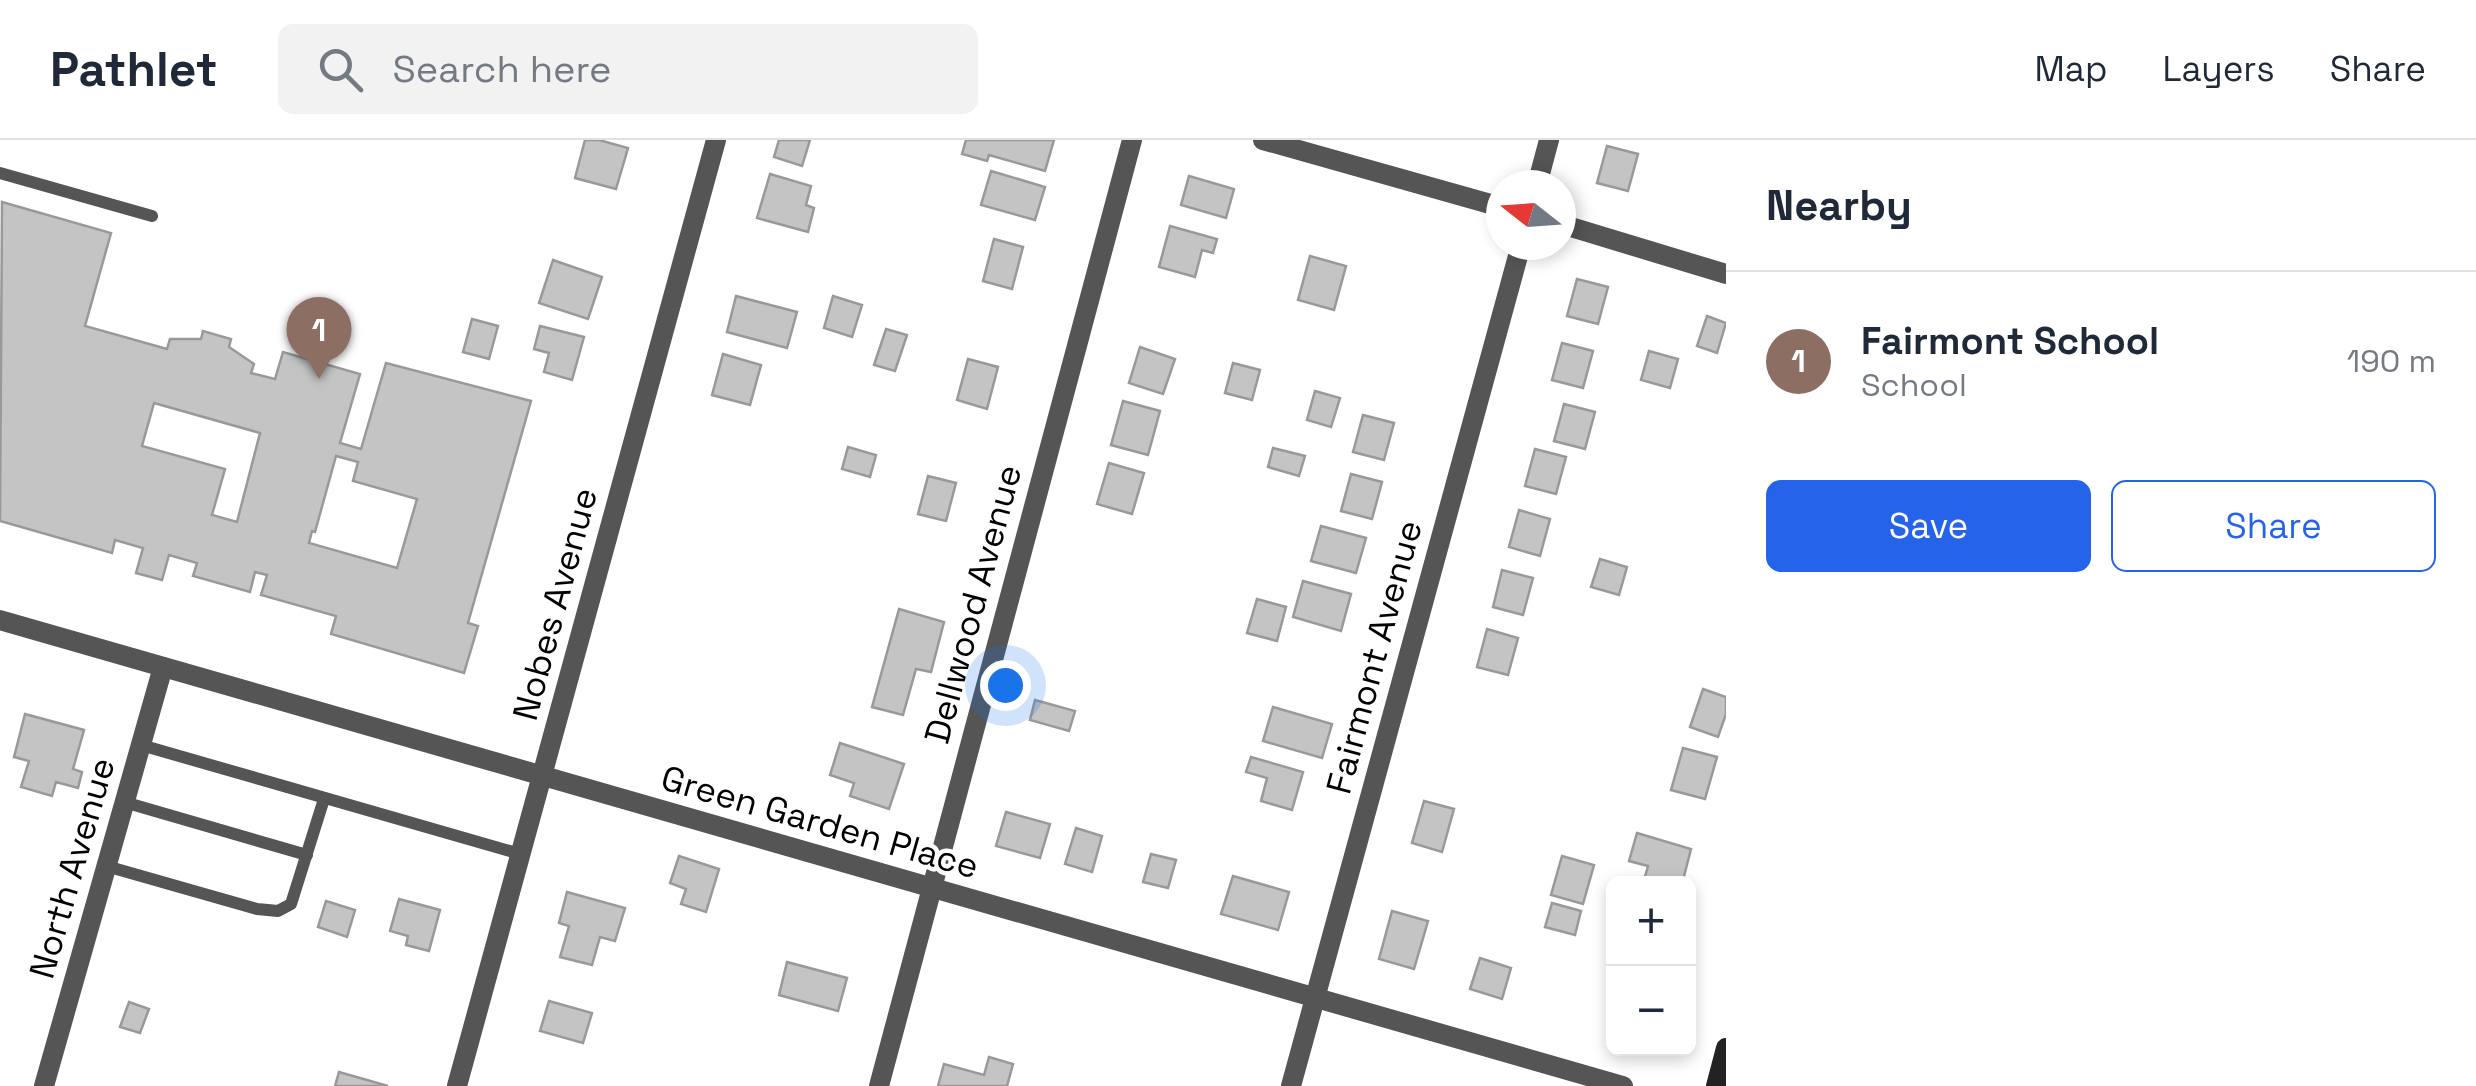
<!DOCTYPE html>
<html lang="en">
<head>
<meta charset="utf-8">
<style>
  :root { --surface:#fff; --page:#f2f2f3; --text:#1f2937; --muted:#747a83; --line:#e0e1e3; --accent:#2563eb }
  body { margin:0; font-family:"Space Grotesk",sans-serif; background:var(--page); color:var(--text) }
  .controls { position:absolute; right:30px; bottom:30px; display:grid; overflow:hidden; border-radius:15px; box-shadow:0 5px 15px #0003 }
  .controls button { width:90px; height:90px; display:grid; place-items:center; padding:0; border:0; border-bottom:2px solid var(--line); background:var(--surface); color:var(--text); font:50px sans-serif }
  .compass { position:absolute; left:1486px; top:30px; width:90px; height:90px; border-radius:50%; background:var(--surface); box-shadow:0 5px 15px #0003; rotate:287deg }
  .you { position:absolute; left:1005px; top:545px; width:35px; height:35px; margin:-25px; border:8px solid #fff; border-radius:50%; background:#1a73e8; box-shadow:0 0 0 15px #1a73e833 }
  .badge { display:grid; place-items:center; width:65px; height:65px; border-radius:50%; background:var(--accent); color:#fff; font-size:32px; font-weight:700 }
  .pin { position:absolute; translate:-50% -82px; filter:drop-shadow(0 2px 5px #0008) }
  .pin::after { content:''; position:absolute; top:52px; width:35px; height:30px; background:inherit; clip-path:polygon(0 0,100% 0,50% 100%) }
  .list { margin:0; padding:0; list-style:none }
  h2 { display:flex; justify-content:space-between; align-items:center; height:130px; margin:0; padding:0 40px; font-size:42px }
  h2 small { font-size:32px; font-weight:400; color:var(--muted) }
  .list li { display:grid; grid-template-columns:65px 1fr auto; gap:30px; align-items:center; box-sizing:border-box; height:180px; padding:0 40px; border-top:2px solid var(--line) }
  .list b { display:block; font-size:38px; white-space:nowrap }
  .list p { margin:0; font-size:32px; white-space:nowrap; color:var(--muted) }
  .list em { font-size:32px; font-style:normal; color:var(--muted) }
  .actions { display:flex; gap:20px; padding:30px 40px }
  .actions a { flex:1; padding:22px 0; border:2px solid var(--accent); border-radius:15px; text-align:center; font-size:35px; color:var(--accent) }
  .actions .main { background:var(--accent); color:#fff }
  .icon { flex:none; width:55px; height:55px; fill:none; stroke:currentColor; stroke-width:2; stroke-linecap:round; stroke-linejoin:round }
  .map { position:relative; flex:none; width:1726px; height:946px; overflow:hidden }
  header { display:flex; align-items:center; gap:60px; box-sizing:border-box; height:140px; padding:0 50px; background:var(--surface); border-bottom:2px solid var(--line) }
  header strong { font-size:48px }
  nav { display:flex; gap:55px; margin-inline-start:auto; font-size:35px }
  .search { width:700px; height:90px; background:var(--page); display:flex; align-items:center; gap:25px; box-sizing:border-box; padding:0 35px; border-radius:15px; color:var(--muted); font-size:38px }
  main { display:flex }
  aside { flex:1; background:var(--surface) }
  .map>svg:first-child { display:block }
</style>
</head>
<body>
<header>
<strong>Pathlet</strong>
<div class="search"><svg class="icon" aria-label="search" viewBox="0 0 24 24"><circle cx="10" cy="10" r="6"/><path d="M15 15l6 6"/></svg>Search here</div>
<nav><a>Map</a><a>Layers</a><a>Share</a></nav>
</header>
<main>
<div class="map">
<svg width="1726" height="946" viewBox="0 0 1726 946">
  <rect width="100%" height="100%" fill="#fff"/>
  <g fill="#c4c4c4" stroke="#999" stroke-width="2.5" fill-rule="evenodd">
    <polygon points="585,0 599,0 628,8 616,49 575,38"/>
    <polygon points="779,0 810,0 802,26 774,17"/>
    <polygon points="966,0 1054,0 1045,31 989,15 987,21 962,14"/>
    <polygon points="1607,6 1638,14 1628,51 1597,43"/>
    <polygon points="991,31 1045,47 1035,80 981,65"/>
    <polygon points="770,34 811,46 806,65 814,68 808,92 757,78"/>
    <polygon points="1189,36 1234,49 1226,78 1181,65"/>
    <path d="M2,62L111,93L85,186L167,209L170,199H201L203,191L231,199L229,207L254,224L251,233L275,239L283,212L360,234L340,303L361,309L386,223L531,261L468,483L478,486L464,533L331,494L336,476L261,455L267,435L255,432L250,452L193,436L197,423L169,415L162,440L136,433L143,408L115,400L112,413L0,381ZM154,263L260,293L237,382L212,375L225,329L142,306ZM336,316L358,322L353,341L417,359L397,428L309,403L312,391L315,392Z"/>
    <polygon points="1170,86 1217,99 1213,113 1202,110 1195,137 1159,127"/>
    <polygon points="994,99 1023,107 1012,149 983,141"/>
    <polygon points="1310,116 1346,126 1334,170 1298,160"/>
    <polygon points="553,120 602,137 588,179 539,163"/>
    <polygon points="1577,139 1608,147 1598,184 1567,176"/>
    <polygon points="736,156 797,172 787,208 727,192"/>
    <polygon points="833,156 862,165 852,197 824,188"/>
    <polygon points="1707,176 1726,183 1717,213 1697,206"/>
    <polygon points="472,179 498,186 489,219 463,212"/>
    <polygon points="540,186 584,197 572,240 544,232 549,213 534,209"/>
    <polygon points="886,189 907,195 895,231 874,225"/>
    <polygon points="1562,203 1593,211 1583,248 1552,240"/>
    <polygon points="1140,207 1175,219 1163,254 1129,243"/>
    <polygon points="1649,211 1678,219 1670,248 1641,240"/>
    <polygon points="723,214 761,225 750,265 712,255"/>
    <polygon points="968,219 998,227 987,269 957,260"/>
    <polygon points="1233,223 1260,230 1252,260 1225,253"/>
    <polygon points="1315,251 1340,258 1331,287 1307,280"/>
    <polygon points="1123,261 1160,271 1148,315 1111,305"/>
    <polygon points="1564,264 1595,272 1585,309 1554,301"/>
    <polygon points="1363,275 1394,283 1384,320 1353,312"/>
    <polygon points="848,307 876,315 870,337 842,329"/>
    <polygon points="1273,308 1305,316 1299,336 1268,327"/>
    <polygon points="1535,309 1566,317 1556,354 1525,346"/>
    <polygon points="1109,323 1144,333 1132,374 1097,364"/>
    <polygon points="1351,334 1382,342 1372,379 1341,371"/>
    <polygon points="928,336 956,343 946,381 918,374"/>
    <polygon points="1519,370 1550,379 1540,416 1509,407"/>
    <polygon points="1321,386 1366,398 1356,433 1311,421"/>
    <polygon points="1600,419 1627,427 1619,455 1591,447"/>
    <polygon points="1502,430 1533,438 1523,475 1493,467"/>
    <polygon points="1303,441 1351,454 1341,491 1293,477"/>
    <polygon points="1257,459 1286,467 1277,501 1247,493"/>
    <polygon points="899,469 944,482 931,532 916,529 903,575 872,567"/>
    <polygon points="1487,489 1518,498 1508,535 1477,527"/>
    <polygon points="1703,549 1726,557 1726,574 1718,597 1690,587"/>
    <polygon points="1035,560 1075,571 1069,591 1030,580"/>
    <polygon points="1273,567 1332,584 1322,618 1263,601"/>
    <polygon points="25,574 84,590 73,629 82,632 78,648 56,642 52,656 21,647 29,621 14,617"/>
    <polygon points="840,603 904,624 889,669 850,656 854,643 830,635"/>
    <polygon points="1683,608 1717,617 1705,659 1671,650"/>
    <polygon points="1251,617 1303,632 1292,670 1261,661 1267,638 1246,632"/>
    <polygon points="1424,661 1454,669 1442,712 1412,703"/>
    <polygon points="1006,672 1050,684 1040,718 996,706"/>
    <polygon points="1076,688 1102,696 1092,732 1065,724"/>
    <polygon points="1637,693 1691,709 1682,744 1643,744 1648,726 1629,721"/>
    <polygon points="1151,714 1176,720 1168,748 1143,742"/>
    <polygon points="679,716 719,729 706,772 681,764 686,749 670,743"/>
    <polygon points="1562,716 1594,725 1583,764 1551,755"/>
    <polygon points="1233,736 1289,752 1278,790 1221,774"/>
    <polygon points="567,752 625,768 615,801 600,797 592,825 560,817 569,786 559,783"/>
    <polygon points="399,759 440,770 429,811 406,805 408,796 390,791"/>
    <polygon points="326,761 355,770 347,797 318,787"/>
    <polygon points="1552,763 1581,771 1575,795 1545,787"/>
    <polygon points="1392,771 1428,781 1414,829 1379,819"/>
    <polygon points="1480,818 1511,828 1502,859 1470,849"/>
    <polygon points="787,822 847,838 838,871 779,855"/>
    <polygon points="549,861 592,873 583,903 540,891"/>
    <polygon points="129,862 149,869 140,893 120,887"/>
    <polygon points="989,917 1013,924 1007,946 938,946 944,924 984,935"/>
    <polygon points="339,932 388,946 335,946"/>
  </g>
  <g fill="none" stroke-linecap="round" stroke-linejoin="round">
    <g stroke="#555" stroke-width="12">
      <polyline points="0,33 152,76"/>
      <polyline points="141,605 520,714"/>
      <polyline points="124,662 307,715"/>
      <polyline points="106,726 257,769 278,771 291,764 324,659"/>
    </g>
    <g stroke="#555" stroke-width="20">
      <polyline points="1263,0 1501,67"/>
      <polyline points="1537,45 1549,0"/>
      <polyline points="1561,84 1726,134"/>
      <polyline points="0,480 1623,946"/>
      <polyline points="44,946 163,527"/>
      <polyline points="457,946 716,0"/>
      <polyline points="879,946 1132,0"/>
      <polyline points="1291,946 1521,105"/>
    </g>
    <polyline stroke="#222" stroke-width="20" points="1716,946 1726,908"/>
  </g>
  <g text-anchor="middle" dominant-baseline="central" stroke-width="9" stroke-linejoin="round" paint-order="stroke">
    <g font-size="35" fill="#000" stroke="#fff">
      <text transform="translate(555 464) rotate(-75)">Nobes Avenue</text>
      <text transform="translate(973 464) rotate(-75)">Dellwood Avenue</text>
      <text transform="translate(1374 517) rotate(-75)">Fairmont Avenue</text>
      <text transform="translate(820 682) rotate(16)">Green Garden Place</text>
      <text transform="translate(72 728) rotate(-74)">North Avenue</text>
    </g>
  </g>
</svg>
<div class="controls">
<button>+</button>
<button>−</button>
</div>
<svg class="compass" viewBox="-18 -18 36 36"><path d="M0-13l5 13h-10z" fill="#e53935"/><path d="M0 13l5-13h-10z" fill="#747a83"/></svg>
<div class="you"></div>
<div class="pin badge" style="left:319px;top:239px;background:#8d6e63">1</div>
</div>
<aside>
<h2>Nearby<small></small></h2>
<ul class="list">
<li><span class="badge" style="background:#8d6e63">1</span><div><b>Fairmont School</b><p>School</p></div><em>190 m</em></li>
</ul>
<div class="actions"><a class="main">Save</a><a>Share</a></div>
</aside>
</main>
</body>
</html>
